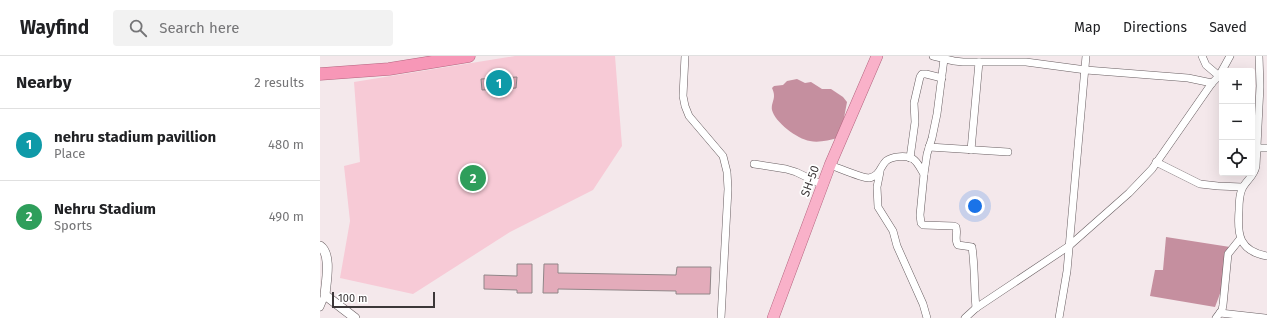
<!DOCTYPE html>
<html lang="en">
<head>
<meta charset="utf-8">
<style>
  :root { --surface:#fff; --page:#f2f2f2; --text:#202124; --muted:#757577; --line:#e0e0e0; --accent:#2563eb }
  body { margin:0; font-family:"Fira Sans",sans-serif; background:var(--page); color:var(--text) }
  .controls { position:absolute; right:12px; top:12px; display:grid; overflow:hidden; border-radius:4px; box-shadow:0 4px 16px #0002 }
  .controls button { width:36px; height:36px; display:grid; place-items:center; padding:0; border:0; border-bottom:1px solid var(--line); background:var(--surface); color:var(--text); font:20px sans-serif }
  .scale { position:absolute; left:12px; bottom:10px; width:103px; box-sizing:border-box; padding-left:4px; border:2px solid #3c3738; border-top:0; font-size:11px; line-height:14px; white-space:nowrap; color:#3c3738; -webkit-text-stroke:3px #fff; paint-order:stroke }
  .you { position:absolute; left:655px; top:150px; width:14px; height:14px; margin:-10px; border:3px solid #fff; border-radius:50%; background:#1a73e8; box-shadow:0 0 0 6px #1a73e833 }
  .badge { display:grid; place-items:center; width:26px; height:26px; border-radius:50%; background:var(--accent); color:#fff; font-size:13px; font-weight:700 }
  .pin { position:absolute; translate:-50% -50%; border:2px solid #fff; box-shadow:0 1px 4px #0006 }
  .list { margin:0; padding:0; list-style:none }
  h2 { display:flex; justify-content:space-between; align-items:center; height:52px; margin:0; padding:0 16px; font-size:17px }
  h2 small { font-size:13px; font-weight:400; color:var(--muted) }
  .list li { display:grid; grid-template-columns:26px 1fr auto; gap:12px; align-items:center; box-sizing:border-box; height:72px; padding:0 16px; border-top:1px solid var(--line) }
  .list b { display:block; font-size:15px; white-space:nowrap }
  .list p { margin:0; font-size:13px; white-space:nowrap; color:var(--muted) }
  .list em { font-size:13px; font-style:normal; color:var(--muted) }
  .icon { flex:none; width:22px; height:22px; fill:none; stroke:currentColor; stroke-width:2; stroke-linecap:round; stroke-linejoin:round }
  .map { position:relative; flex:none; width:947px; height:262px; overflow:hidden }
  header { display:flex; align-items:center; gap:24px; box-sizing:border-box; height:56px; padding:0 20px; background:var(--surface); border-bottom:1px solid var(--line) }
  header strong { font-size:19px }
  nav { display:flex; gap:22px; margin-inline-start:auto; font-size:14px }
  .search { width:280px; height:36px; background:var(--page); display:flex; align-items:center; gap:10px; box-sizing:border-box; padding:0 14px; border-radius:4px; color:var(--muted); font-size:15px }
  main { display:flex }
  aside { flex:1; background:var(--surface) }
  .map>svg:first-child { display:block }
</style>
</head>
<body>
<header>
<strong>Wayfind</strong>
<div class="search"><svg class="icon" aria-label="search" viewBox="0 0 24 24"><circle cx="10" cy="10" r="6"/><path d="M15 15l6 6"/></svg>Search here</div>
<nav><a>Map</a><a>Directions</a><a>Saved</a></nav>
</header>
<main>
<aside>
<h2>Nearby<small>2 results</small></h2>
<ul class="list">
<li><span class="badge" style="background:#0f9aa8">1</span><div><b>nehru stadium pavillion</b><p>Place</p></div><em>480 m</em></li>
<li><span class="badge" style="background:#2e9e5b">2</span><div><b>Nehru Stadium</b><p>Sports</p></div><em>490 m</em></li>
</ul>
</aside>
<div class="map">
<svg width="947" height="262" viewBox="0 0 947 262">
  <rect width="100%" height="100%" fill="#f4e8eb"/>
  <polygon fill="#f7cad6" points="195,0 295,0 302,90 273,134 190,176 93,238 20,222 30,165 24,110 40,106 34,26"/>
  <g fill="#c58f9f">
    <path d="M477,23L485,27L491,26L502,33H511L523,41L527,46L524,62L518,82C509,84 499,87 490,85C477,83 455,66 452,54C451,45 457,43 452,32L454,30L463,29L467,25Z"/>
    <polygon points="846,181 910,191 901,235 895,251 830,240 835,214 843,214"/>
  </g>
  <g fill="#e3abba" stroke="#908688">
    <polygon points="197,21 196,32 162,34 161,23"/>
    <polygon points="197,208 212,208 212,237 197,237 197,234 164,233 164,219 197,220"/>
    <polygon points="224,208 238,208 238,217 356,219 357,211 391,211 390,238 356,238 356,235 238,233 238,237 223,237"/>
  </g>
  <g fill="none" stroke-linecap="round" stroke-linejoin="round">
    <g stroke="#685e61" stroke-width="8">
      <g id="minor">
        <polyline points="365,0 363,40 365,50 369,60 403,100 407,116 408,133 401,262"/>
        <polyline points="613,0 634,5 643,6 706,6 766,14 868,22 892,27"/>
        <polyline points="882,0 886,9 899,20"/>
        <path d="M939,0L940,30L936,110C934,121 926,124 922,133C919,140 919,147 919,154C917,179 919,195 947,200"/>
        <polyline points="609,91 688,96"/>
        <polyline points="937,92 947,92"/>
        <polyline points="651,94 659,6"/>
        <polyline points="590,102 595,66 594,47 600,21 602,18 606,18 622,22"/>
        <polyline points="836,106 880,128 898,130 922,131"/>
        <polyline points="434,108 466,113 476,116 503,129"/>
        <path d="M510,109C519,112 541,122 549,122C560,120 560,111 566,105C572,100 587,99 593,103C598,106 601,114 604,118L607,98L612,82L617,58L624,3"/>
        <polyline points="560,116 557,131 558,151 573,175 577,190 603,248 607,262"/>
        <path d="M604,118L600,159L601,167L603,169L634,170L636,171C638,177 634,184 638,189L652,191C655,211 654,232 656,252"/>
        <polyline points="0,251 5,239"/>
        <polyline points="900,257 945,262"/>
        <polyline points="645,262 656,252 749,190 809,137 832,113 892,27 899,20 910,0"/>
        <polyline points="739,262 747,215 766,0"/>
        <polyline points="896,262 902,254 903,249 908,198 920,183"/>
      </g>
    </g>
    <g stroke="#685e61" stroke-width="10">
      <path id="tertiary" d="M0,190C12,198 6,226 5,239L35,262"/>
    </g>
    <g stroke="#b4647f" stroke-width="12">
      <polyline id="primary" points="453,262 510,109 557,0"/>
    </g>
    <g stroke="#b4647f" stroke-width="13">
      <polyline id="trunk" points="0,18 69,13 149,0"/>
    </g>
    <use href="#minor" stroke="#fff" stroke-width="7"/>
    <use href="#tertiary" stroke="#fff" stroke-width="9"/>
    <use href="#primary" stroke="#f9b1c9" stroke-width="11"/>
    <use href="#trunk" stroke="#f797b7" stroke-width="12"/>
  </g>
  <g text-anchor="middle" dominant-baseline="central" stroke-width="3.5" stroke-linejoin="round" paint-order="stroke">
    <g font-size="12" fill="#3c3738" stroke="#fff">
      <text transform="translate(490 125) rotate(-70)">SH-50</text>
    </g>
  </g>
</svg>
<div class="controls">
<button>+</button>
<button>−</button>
<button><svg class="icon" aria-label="locate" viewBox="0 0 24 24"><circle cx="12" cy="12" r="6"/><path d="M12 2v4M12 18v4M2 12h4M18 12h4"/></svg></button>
</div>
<div class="scale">100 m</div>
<div class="you"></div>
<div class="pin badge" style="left:179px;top:27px;background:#0f9aa8">1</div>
<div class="pin badge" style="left:153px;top:122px;background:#2e9e5b">2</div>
</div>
</main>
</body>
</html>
